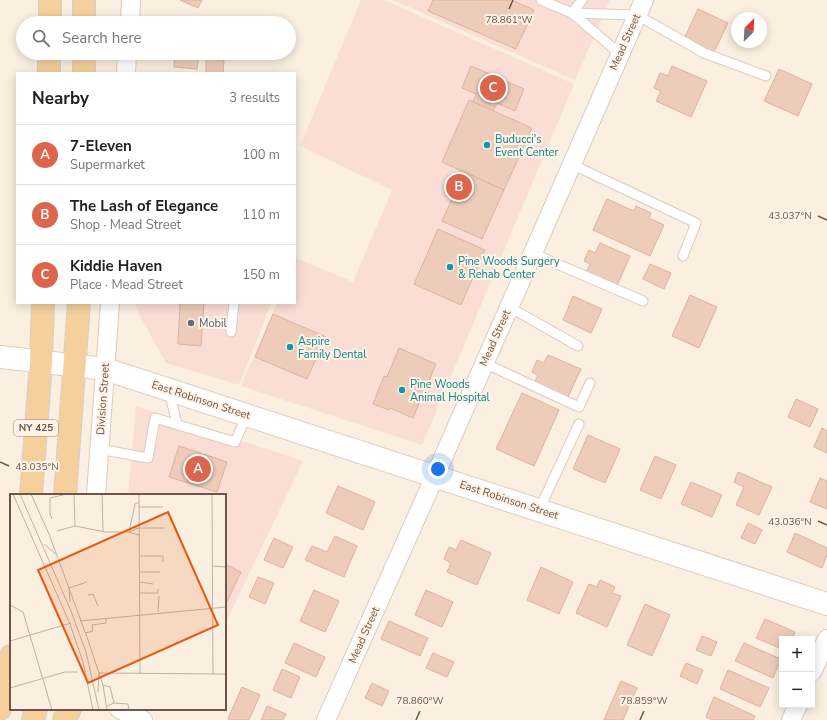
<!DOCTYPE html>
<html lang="en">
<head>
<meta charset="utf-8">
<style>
  :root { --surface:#fff; --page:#f6f6f6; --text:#202124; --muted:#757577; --line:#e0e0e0; --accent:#dc664d }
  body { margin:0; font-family:"Nunito Sans",sans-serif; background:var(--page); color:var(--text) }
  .controls { position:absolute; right:12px; bottom:12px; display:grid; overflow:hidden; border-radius:0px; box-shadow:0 2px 10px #0003 }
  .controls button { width:36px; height:36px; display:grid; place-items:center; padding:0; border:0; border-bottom:1px solid var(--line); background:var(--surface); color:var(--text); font:20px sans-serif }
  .compass { position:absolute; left:731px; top:12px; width:36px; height:36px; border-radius:50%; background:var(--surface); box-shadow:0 2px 10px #0003; rotate:24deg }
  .you { position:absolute; left:438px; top:469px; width:14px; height:14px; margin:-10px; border:3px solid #fff; border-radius:50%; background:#1a73e8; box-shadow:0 0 0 6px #1a73e833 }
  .badge { display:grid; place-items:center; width:26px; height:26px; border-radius:50%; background:var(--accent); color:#fff; font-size:13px; font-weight:700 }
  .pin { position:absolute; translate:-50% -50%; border:2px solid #fff; box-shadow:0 1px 4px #0006 }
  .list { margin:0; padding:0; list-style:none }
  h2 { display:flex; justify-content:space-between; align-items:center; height:52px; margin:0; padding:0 16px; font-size:17px }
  h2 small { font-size:13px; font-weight:400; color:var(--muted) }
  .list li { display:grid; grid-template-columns:26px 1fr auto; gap:12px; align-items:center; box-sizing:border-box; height:60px; padding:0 16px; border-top:1px solid var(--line) }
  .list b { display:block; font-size:15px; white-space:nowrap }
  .list p { margin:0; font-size:13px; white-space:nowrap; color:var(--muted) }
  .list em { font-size:13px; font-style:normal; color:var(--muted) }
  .icon { flex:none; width:22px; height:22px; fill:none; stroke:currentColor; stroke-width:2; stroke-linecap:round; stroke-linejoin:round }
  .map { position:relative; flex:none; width:827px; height:720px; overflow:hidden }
  .search { position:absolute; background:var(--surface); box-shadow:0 2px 10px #0003; left:16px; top:16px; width:280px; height:44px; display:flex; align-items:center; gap:10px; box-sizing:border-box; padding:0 14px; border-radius:22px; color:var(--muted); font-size:15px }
  .panel { position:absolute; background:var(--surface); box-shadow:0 2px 10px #0003; left:16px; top:72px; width:280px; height:232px; border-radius:0px }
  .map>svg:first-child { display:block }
</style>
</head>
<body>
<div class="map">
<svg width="827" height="720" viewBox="0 0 827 720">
  <rect width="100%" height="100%" fill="#faefe0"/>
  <g fill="#faded5">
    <polygon points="361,0 384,0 574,84 422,445 241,386 277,303 295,303 296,258 353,282 392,190 300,146"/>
    <polygon points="393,0 610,0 575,80"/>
    <polygon points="136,303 270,303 270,307 239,385 166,363 136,309"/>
    <polygon points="136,406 303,461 225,624 225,495 128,495"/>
  </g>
  <g fill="#edccba" stroke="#deb29c">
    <polygon points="180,0 202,0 198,8"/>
    <polygon points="433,0 512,0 534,10 516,49 428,11"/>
    <polygon points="698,9 728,23 714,52 684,39"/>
    <polygon points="195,19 238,23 195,23"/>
    <polygon points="175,53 199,53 197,69 174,67"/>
    <polygon points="206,59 224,60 223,73 206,73"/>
    <polygon points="471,66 524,89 515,111 497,103 493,111 473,102 476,94 462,88"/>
    <polygon points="672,66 707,81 691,117 656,101 661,91 654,88 660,73 668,76"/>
    <polygon points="779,69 812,84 798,116 764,101"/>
    <polygon points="469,100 532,128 504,190 442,162"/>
    <polygon points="464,172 504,190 482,239 442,221"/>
    <polygon points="607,199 634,211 636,206 651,213 649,218 664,225 650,256 593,230"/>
    <polygon points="438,229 485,250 461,305 414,284"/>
    <polygon points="600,243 630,256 616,288 586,274 590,264 584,261 589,250 595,253"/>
    <polygon points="650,264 671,273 664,289 643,279"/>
    <polygon points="690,295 717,307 699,348 672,336"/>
    <polygon points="573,296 602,309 591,333 563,320"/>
    <polygon points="180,303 204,303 201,346 178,344"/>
    <polygon points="273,314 326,337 307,379 255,357"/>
    <polygon points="399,348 436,364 413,418 390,408 389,410 373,404 384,376 387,377"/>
    <polygon points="548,355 581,369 567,399 534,384 538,375 532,372 537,360 544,363"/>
    <polygon points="522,393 559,410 534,466 496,449"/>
    <polygon points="796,399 818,409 810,427 788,417"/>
    <polygon points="822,428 827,431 827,453 814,447"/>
    <polygon points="588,435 620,449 605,483 573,469"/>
    <polygon points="179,446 227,462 217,492 169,477"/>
    <polygon points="655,456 676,465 661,499 640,490"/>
    <polygon points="738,472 772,487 759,515 736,505 744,487 734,482"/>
    <polygon points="820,478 827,481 827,509 810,502"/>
    <polygon points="691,482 722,495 712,517 681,504"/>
    <polygon points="338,486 375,502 363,530 326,513"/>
    <polygon points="748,523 762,530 755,544 741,538"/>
    <polygon points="795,533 827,548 827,555 822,568 787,552"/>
    <polygon points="335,536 357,546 344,577 305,560 312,546 327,552"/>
    <polygon points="274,538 293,547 283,568 264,560"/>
    <polygon points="461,540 491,553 477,585 447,572 451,563 444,559 449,547 456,550"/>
    <polygon points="225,564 241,572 225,606"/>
    <polygon points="541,567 573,582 559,614 527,600"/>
    <polygon points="258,577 274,583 265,604 249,597"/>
    <polygon points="600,580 615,587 612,593 621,596 607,627 576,613 589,584 597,587"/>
    <polygon points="314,590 339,601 325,632 300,621"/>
    <polygon points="426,590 453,602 442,627 415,615"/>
    <polygon points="645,604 670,615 652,656 627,645"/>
    <polygon points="765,619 795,632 792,639 782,639 782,649 756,638"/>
    <polygon points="389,621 428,638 420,656 381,639"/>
    <polygon points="702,636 717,642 711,656 696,650"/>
    <polygon points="294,643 325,657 316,677 285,663"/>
    <polygon points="744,643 781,659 773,678 735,661"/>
    <polygon points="433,653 454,662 447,677 426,668"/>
    <polygon points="686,663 703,670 697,684 680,676"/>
    <polygon points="282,669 300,677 291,698 273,690"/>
    <polygon points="728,670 769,688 760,707 720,689"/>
    <polygon points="621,681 637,688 623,720 604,720"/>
    <polygon points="372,683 389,691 382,706 365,698"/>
    <polygon points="242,687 260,695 249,720 231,720 228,719"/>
    <polygon points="714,697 755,716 753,720 712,720 706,717"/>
    <polygon points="267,706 286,714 283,720 261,720"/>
  </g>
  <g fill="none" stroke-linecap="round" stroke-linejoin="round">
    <g stroke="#ddcbbd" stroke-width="11">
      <g id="lane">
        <polyline points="541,0 572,13 582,0"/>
        <polyline points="620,54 572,13 637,15 704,53 766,76"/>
        <polyline points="571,164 696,223 683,256"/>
        <polyline points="532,253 643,301"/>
        <polyline points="509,307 578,346"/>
        <polyline points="231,332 234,303"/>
        <polyline points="484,363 579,407 590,383"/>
        <polyline points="169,391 177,424"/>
        <polyline points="99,449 148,458 155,418 235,442 247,415"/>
        <polyline points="539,510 579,424"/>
      </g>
    </g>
    <g stroke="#ddcbbd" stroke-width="20">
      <g id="street">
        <polyline points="130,23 131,0"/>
        <polyline points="126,73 127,53"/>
        <polyline points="96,495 110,303"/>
        <polyline points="812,672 827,639"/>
        <polyline points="119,709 143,720"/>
        <polyline points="326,720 435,476 644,0"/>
        <polyline points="791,720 798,705"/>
      </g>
    </g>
    <g stroke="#e2ccbc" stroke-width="24">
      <polyline id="secondary" points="0,357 105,369 827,604"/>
    </g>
    <g stroke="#d7cfcc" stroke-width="24">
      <g id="primary">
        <polyline points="50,23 50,0"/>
        <polyline points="84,23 84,0"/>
        <polyline points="49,73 49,53"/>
        <polyline points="84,73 84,53"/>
        <polyline points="31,495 41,362 43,303"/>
        <polyline points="65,495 79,303"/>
        <polyline points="0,709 11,656"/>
        <polyline points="33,720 36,709"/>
        <polyline points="64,720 70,709"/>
      </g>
    </g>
    <use href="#lane" stroke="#fff" stroke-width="9"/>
    <use href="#street" stroke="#fff" stroke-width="18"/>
    <use href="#secondary" stroke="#fff" stroke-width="22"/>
    <use href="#primary" stroke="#f5d09d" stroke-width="22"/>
  </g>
  <path fill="none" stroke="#6f554a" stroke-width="1.5" d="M509,9L513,0M818,216L827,220M0,462L9,466M818,521L827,525M416,720L420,711M640,720L644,711"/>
  <g fill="#0f9aa8" stroke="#fdf3e6" stroke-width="1.5">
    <circle cx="487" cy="145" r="4"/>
    <circle cx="450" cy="267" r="4"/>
    <circle cx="290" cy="347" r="4"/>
    <circle cx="402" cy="390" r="4"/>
  </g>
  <circle fill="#5c6f8a" stroke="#fdf3e6" stroke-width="1.5" cx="191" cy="323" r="4"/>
  <g text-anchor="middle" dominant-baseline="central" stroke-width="4" stroke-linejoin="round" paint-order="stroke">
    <rect fill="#fdf3e6" stroke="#9a8479" stroke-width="1" x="14" y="420" width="44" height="16" rx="3"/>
    <g font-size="10" font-weight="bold" fill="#6f554a">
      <text x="36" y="428">NY 425</text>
    </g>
    <g font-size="11" fill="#6f554a" stroke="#fdf3e6">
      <text transform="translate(625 42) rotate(-66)">Mead Street</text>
      <text transform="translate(495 338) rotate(-66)">Mead Street</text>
      <text transform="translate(103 399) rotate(-86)">Division Street</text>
      <text transform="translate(201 400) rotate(18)">East Robinson Street</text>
      <text transform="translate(509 500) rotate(18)">East Robinson Street</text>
      <text transform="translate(364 635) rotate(-66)">Mead Street</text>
    </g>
    <g font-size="11" fill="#0d838f" stroke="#fdf3e6" text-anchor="start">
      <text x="495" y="139">Buducci's<tspan x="495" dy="13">Event Center</tspan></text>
      <text x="458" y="261">Pine Woods Surgery<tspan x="458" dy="13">&amp; Rehab Center</tspan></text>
      <text x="298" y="341">Aspire<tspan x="298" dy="13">Family Dental</tspan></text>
      <text x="410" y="384">Pine Woods<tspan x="410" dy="13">Animal Hospital</tspan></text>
    </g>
    <g font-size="11" fill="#4e5e75" stroke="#fdf3e6" text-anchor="start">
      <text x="199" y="323">Mobil</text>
    </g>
  </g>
  <g transform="translate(10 494)">
    <rect width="216" height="216" fill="#faefe0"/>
    <path fill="none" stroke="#c2b1a4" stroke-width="1" d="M3,0L60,130L73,168L83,216M10,0L61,117L76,158L89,216M21,0L39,40L78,146L93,191L97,216M64,0L65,32M92,0L93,38M129,0L130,180M202,0L203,180M129,13H153M42,25L40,20V4L53,1M47,37L65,32L95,38H119L125,10L129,8M129,41L119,38L129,34H154M34,50L47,61M129,62H153V68M202,72L216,73M129,78H150M130,88L143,90M59,94L77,88M59,94L60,108M130,99H148V95M78,101L83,100L88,112M0,111L13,118L42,216M148,118L149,102M70,127L216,113M75,139L83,137L82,131L96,129V124M0,147L61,129M89,179L216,180M93,191L100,193L104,209L97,212M0,194L55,178H68M88,198L89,179M104,209L118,210L119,216"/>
    <path fill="#e8590c" fill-opacity="0.15" stroke="#e8590c" stroke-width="2" d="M158,18L208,131L78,189L28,76Z"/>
    <rect width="216" height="216" fill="none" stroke="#6f554a" stroke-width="2"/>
  </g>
  <g font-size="10" text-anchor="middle" fill="#6f554a" stroke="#fdf3e6" stroke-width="4" stroke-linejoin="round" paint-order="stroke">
    <text x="509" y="23">78.861°W</text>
    <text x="790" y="219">43.037°N</text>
    <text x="37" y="470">43.035°N</text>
    <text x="790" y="525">43.036°N</text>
    <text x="420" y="704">78.860°W</text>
    <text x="644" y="704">78.859°W</text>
  </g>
</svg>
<div class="controls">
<button>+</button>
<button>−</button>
</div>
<svg class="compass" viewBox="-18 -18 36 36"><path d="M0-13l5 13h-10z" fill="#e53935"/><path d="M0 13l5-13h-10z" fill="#757577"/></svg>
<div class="you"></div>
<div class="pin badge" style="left:198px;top:469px">A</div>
<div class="pin badge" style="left:459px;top:187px">B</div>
<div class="pin badge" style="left:493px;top:88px">C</div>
<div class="search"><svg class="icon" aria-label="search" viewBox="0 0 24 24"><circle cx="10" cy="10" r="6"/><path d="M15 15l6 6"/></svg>Search here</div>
<section class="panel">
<h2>Nearby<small>3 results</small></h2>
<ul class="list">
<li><span class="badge">A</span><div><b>7-Eleven</b><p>Supermarket</p></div><em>100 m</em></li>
<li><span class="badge">B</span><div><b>The Lash of Elegance</b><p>Shop · Mead Street</p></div><em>110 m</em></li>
<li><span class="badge">C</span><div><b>Kiddie Haven</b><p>Place · Mead Street</p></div><em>150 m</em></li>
</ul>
</section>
</div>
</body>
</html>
